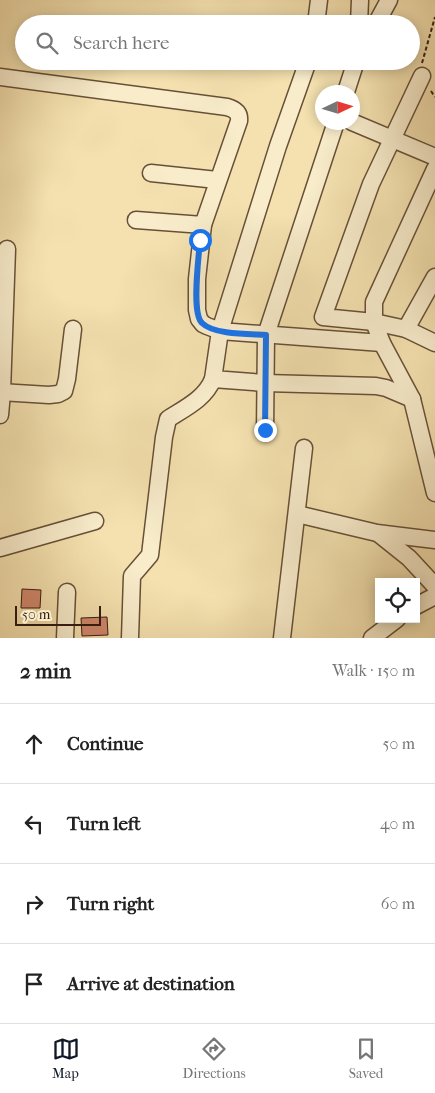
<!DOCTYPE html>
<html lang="en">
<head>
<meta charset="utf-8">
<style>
  :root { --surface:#fff; --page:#f2f2f2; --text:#222; --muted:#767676; --line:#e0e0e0; --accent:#111827 }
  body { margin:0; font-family:"IM FELL French Canon",serif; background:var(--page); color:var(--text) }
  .controls { position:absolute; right:15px; bottom:15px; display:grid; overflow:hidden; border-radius:0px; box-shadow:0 2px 12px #0003 }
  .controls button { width:45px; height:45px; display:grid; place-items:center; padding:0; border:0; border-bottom:1px solid var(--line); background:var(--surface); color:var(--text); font:25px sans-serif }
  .compass { position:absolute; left:315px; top:85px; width:45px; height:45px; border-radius:50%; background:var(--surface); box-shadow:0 2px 12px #0003; rotate:86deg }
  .scale { position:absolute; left:15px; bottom:12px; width:86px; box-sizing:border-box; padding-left:5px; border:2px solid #381f11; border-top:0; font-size:14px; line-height:18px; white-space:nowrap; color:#381f11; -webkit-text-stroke:4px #f8eccb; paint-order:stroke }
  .stop { position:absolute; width:15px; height:15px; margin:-11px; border:4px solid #1a73e8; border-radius:50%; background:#fff }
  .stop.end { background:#1a73e8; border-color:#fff; box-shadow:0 1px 5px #0008 }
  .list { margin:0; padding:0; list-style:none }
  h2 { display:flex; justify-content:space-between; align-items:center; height:65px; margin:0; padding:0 20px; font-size:21px }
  h2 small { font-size:16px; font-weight:400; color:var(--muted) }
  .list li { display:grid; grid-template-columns:32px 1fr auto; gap:15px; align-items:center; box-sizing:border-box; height:80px; padding:0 20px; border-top:1px solid var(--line) }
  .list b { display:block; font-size:19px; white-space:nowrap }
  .list em { font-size:16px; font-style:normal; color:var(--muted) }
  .icon { flex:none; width:28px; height:28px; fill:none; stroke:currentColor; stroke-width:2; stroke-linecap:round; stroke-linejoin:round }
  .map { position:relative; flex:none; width:435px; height:638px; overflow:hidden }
  .search { position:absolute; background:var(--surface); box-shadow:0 2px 12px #0003; left:15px; right:15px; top:15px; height:55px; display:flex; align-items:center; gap:12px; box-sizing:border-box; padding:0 18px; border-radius:28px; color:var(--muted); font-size:19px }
  .sheet { height:385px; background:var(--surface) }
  nav { display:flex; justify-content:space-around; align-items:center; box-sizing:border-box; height:70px; border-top:1px solid var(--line); background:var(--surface); font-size:14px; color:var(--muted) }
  nav a { display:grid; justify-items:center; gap:2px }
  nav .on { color:var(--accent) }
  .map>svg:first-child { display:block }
</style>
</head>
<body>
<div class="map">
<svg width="435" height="638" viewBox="0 0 435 638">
  <rect width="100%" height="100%" fill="#f4e1af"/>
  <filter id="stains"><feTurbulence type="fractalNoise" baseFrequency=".004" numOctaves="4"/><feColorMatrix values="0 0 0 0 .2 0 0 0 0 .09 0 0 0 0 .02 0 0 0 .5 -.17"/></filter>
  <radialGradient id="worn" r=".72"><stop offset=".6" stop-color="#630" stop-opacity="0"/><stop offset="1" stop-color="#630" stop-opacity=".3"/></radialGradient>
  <g fill="#d0886d" stroke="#381f11">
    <polygon points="22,589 41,590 40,608 21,608"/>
    <polygon points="107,617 108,635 82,636 81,618"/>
  </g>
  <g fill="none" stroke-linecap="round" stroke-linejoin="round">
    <g stroke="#675038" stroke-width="19">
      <g id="minor">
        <polyline points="316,24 319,0"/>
        <polyline points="359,24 360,0"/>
        <polyline points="376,24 389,0"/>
        <polyline points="308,61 278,146 220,331 382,343"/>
        <polyline points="422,76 371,184 323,317 374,322 406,329 435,343"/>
        <path d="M0,77L227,107C234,109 240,112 239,121L203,225L197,279V310L199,319L203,324L207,326L220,331L213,379L265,383L376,386L386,388L412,399"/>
        <polyline points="346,92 356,61"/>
        <polyline points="352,122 435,157"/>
        <polyline points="435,169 374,302 374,322 382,343 412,399 435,493"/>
        <polyline points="151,173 217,180"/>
        <polyline points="136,220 203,225"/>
        <polyline points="406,329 435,277"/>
        <polyline points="0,392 49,395 58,394 64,391 67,379 73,329"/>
        <polyline points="0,415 2,392 7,249"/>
        <polyline points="265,431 266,335 336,122"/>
        <polyline points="297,514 377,533 435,540"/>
        <polyline points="379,534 409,558 435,586"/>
        <polyline points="0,548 95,521"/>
        <polyline points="416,606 435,596"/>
        <polyline points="65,638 67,592"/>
        <path d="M130,638L132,576L150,555L164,437L168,419C185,408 205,399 213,379"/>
        <polyline points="282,638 304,448"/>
        <polyline points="372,638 397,619"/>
      </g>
    </g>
    <g stroke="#381f11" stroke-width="2" stroke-dasharray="4 2.5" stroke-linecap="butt">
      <polyline points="422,63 435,17"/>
      <polyline points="431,91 435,97"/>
    </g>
    <use href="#minor" stroke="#f8eccb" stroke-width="16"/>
  </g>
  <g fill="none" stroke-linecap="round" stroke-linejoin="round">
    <path stroke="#1a73e8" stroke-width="6" d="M200,240C199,256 191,313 202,323C214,335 250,334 266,335L265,430"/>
  </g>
  <rect width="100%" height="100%" filter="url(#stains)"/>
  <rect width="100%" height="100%" fill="url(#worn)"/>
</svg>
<div class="controls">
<button><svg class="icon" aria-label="locate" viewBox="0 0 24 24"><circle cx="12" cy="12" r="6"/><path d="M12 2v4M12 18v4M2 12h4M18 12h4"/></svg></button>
</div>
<svg class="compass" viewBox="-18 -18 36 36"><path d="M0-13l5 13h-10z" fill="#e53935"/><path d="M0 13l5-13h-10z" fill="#767676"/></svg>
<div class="scale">50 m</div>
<div class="stop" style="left:200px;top:240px"></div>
<div class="stop end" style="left:265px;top:430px"></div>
<div class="search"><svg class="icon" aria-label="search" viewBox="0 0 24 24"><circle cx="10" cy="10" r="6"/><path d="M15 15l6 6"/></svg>Search here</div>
</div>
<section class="sheet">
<h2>2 min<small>Walk · 150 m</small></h2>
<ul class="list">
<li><svg class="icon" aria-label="ahead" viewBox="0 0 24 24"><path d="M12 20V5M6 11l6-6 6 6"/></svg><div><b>Continue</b></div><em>50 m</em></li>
<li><svg class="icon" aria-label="left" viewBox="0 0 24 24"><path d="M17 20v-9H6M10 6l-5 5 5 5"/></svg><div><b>Turn left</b></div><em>40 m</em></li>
<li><svg class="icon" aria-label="right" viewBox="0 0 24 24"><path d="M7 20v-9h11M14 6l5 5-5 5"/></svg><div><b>Turn right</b></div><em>60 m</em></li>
<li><svg class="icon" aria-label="arrive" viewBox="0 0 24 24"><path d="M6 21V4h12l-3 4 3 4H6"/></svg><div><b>Arrive at destination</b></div></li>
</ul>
</section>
<nav>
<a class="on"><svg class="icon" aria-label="map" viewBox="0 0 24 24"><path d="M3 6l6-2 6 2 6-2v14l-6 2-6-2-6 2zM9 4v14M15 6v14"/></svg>Map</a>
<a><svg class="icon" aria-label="directions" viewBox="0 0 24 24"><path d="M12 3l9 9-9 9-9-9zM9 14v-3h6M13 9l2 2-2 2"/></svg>Directions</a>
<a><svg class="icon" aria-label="saved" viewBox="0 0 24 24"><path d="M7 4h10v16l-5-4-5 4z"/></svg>Saved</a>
</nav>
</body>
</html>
